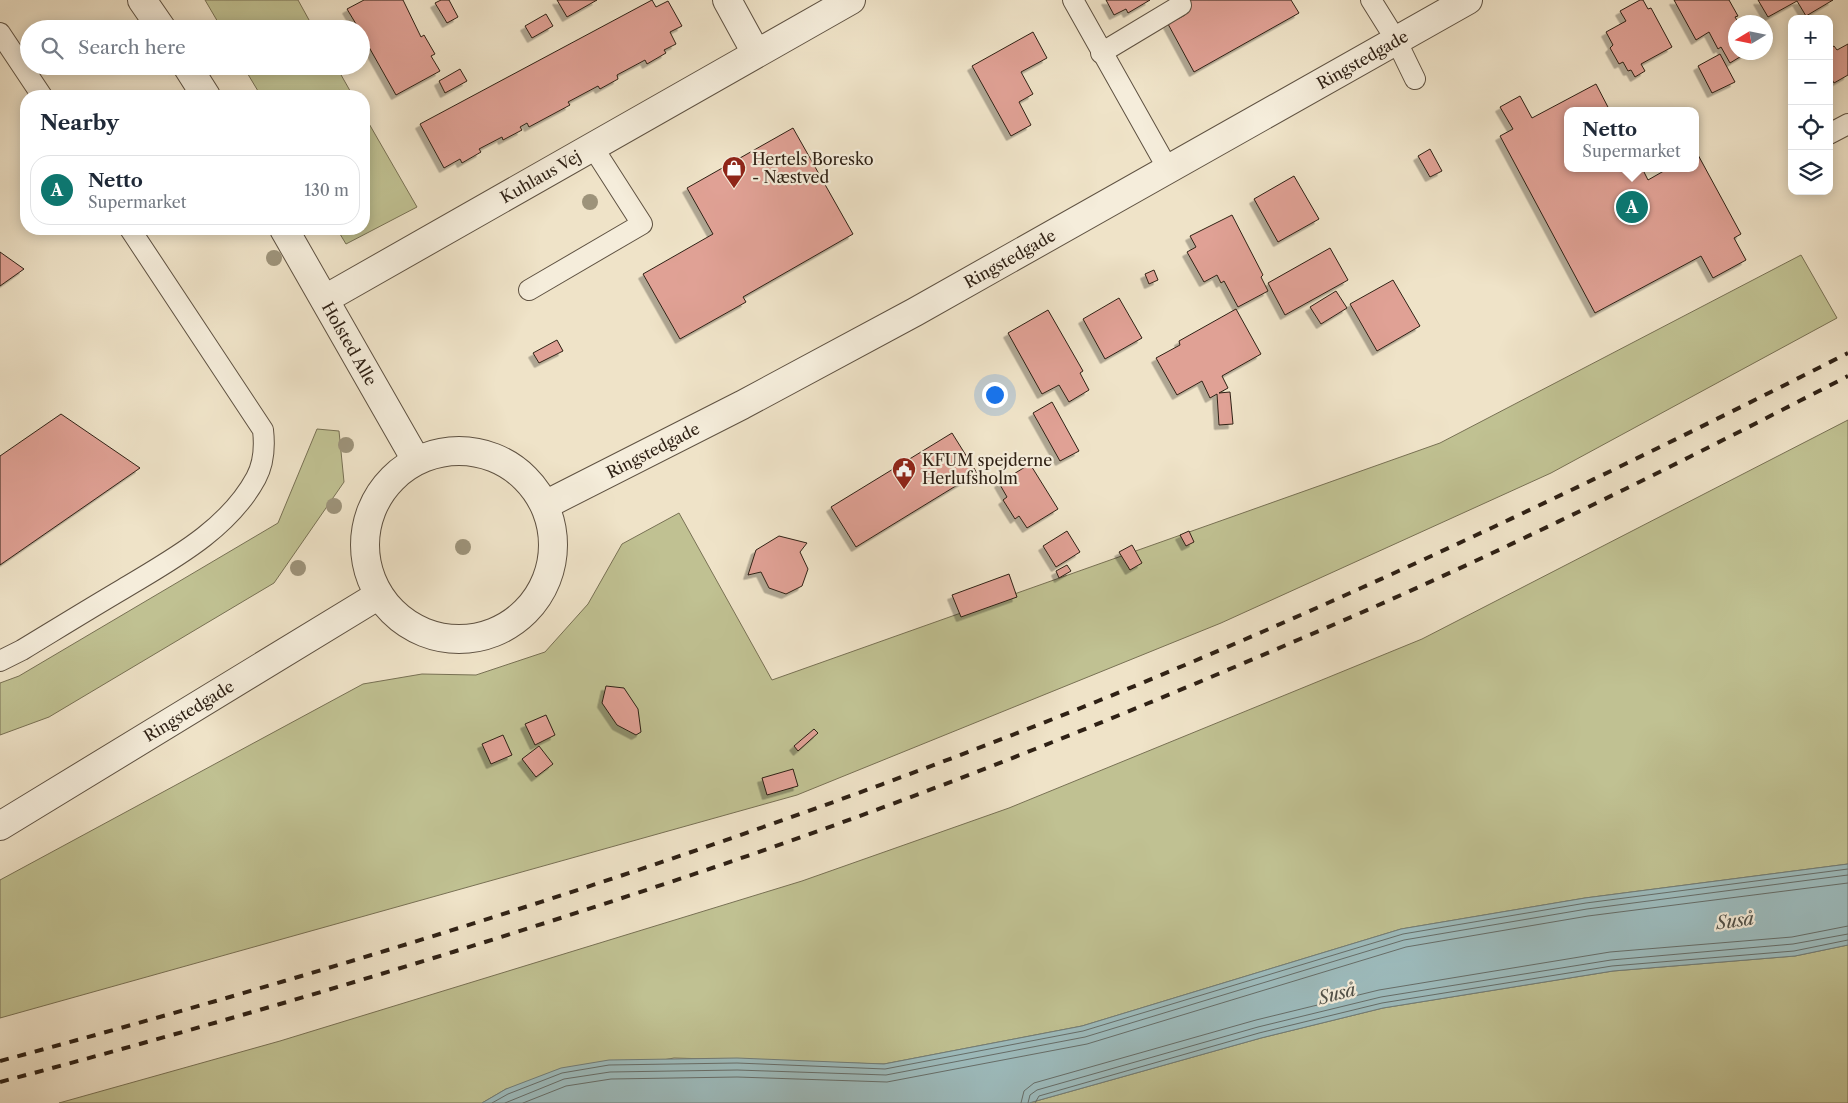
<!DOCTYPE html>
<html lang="en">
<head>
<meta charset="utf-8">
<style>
  :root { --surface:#fff; --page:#f6f6f7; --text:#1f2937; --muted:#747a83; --line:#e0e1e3; --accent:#0f766e }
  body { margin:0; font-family:"Libre Caslon Text",serif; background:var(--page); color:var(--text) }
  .controls { position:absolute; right:15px; top:15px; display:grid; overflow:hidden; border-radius:10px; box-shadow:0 2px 12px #0003 }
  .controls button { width:45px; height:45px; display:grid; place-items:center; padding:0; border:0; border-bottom:1px solid var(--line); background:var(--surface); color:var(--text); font:25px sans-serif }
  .compass { position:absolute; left:1728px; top:15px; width:45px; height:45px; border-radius:50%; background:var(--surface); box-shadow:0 2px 12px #0003; rotate:260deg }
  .you { position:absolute; left:994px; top:394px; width:18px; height:18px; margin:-12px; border:4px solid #fff; border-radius:50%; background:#1a73e8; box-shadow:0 0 0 8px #1a73e833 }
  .badge { display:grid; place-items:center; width:32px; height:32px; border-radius:50%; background:var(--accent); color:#fff; font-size:16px; font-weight:700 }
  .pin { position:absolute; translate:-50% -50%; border:2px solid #fff; box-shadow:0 1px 5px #0006 }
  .popup { position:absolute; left:1564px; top:107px; width:135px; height:65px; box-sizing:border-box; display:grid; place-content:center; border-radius:10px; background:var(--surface); filter:drop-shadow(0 1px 4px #0005); font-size:16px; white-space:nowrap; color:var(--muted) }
  .popup b { font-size:19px; color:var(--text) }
  .popup::after { content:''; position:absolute; left:50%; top:100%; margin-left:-10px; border:10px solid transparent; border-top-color:var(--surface) }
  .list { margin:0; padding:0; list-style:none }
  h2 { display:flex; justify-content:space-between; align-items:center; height:65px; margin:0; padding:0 20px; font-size:21px }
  h2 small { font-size:16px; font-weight:400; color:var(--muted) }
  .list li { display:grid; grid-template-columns:32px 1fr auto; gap:15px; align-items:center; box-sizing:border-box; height:70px; margin:0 10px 10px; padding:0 10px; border:1px solid var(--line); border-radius:20px }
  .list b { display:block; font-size:19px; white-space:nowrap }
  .list p { margin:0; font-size:16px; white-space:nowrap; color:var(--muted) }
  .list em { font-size:16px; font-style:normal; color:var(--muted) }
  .icon { flex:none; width:28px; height:28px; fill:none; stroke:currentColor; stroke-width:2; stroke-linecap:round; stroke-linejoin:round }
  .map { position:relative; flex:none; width:1848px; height:1103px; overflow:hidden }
  .search { position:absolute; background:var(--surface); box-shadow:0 2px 12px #0003; left:20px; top:20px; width:350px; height:55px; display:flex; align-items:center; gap:12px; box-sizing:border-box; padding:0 18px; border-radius:28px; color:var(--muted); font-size:19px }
  .panel { position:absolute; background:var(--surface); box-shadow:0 2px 12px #0003; left:20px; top:90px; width:350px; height:145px; border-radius:20px }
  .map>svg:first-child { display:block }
</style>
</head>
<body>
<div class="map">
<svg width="1848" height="1103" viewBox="0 0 1848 1103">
  <defs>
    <filter id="shadow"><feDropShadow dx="-4.5" dy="4.5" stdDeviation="0" flood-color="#0004"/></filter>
  </defs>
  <rect width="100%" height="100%" fill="#efe3c8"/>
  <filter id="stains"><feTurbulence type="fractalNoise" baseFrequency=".004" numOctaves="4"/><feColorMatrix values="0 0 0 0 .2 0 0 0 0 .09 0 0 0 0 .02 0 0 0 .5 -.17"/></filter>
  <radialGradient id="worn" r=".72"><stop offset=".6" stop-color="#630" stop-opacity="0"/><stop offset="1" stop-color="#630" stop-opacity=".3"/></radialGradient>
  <g fill="#c0c192" stroke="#787154">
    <polygon points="205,0 298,0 314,29 222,29"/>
    <polygon points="243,66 336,66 353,96 261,96"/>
    <polygon points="364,115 417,207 346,244 337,229 364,229"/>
    <polygon points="1801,255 1837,318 1551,473 1221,623 797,795 0,1018 0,880 363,684 422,674 476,675 545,652 588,604 622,544 679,513 772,680 1440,443"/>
    <polygon points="1848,420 1848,864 1585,898 1401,929 1082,1026 884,1064 674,1058 506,1089 482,1103 59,1103 280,1041 802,881 1009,808 1422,639"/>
    <polygon points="317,429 339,431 344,482 274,583 49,717 0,735 0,683 19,676 278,523"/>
    <polygon points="1848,945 1848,1103 1029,1103 1261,1038 1383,1008 1613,971 1795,956"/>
  </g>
  <polygon fill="#9dbcbe" stroke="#717e7a" points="1848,864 1848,945 1795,956 1613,971 1383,1008 1261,1038 1029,1103 482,1103 506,1089 561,1068 609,1060 737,1058 884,1064 1082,1026 1401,929 1585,898"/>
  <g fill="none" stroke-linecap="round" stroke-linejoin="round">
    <g stroke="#666e6a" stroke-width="1">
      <polyline points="492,1103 508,1094 562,1073 609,1065 737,1063 885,1069 1083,1031 1403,934 1586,903 1848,869"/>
      <polyline points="505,1103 564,1079 610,1072 737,1070 886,1075 1085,1037 1404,940 1587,909 1848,875"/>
      <polyline points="523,1103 566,1086 611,1079 737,1077 887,1082 1087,1044 1406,947 1588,916 1848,883"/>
      <polyline points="1021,1103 1024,1091 1034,1083 1256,1020 1379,990 1610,952 1792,937 1848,926"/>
      <polyline points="1028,1103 1030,1095 1037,1090 1258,1027 1381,997 1611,960 1793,944 1848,934"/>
      <polyline points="1035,1103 1039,1096 1259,1033 1382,1003 1612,966 1794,951 1848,940"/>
    </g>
  </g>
  <g fill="#e0a195" stroke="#2f2115" filter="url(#shadow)">
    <polygon points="364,0 403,0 421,37 424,35 435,54 431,56 440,71 396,95 361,33 361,29 359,29 347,9"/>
    <polygon points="441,0 449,0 458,17 447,23 435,3"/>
    <polygon points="557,0 597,0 567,17"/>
    <polygon points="652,0 656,7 668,1 682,26 670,32 676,44 664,50 666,53 647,64 645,60 617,75 618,79 600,89 598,86 568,102 570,105 529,127 527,123 520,127 522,130 503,140 502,137 479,149 481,152 462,163 460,159 444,168 420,124"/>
    <polygon points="1106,0 1150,0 1128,13 1126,9 1114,15"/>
    <polygon points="1178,0 1291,0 1299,13 1194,72 1168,24 1185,15"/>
    <polygon points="1640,0 1643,0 1648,9 1651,8 1672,47 1641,64 1645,71 1635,77 1631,70 1628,71 1623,62 1619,64 1610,48 1613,45 1606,32 1626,21 1620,11"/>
    <polygon points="1674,0 1729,0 1738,16 1735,17 1738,22 1736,22 1736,52 1748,52 1730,63 1721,47 1718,49 1709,32 1696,40"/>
    <polygon points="1758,0 1833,0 1806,16 1797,1 1768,17"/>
    <polygon points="546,14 553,26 532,38 525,26"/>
    <polygon points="1033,32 1047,58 1021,72 1033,94 1019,102 1031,125 1011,136 972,66"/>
    <polygon points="1848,44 1848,75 1834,83 1829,74 1829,49 1834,46 1837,50"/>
    <polygon points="1720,54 1735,82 1712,93 1698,66"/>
    <polygon points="460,69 467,81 445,93 439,81"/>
    <polygon points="1596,84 1610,111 1568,111 1568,168 1642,168 1648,180 1669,168 1696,168 1697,153 1741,234 1734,238 1746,260 1713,278 1701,256 1595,313 1500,136 1513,129 1500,107 1520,96 1532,118"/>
    <polygon points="793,128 853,234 743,297 746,302 680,339 643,274 713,234 687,188"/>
    <polygon points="1430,149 1442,171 1430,177 1418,156"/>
    <polygon points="1294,176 1319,219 1278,242 1254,199"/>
    <polygon points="1232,215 1263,275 1261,277 1268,291 1238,307 1224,281 1221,283 1217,275 1204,282 1187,252 1196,247 1190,236"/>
    <polygon points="1330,248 1348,280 1285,315 1268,283"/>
    <polygon points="0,252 24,269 0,286"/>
    <polygon points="1154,270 1158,280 1149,284 1145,274"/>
    <polygon points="1393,280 1420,326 1377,351 1350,304"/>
    <polygon points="1336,291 1347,308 1321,324 1310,307"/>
    <polygon points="1119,298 1142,338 1105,359 1083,319"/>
    <polygon points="1236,309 1261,354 1222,376 1228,388 1219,393 1230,392 1233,424 1219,425 1217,394 1210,398 1202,381 1177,395 1156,358 1180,345 1179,341"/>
    <polygon points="1048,310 1083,371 1080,373 1089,390 1069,402 1059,385 1042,394 1008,333"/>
    <polygon points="557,340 563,351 539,363 533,353"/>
    <polygon points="1052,402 1079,451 1060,461 1033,413"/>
    <polygon points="61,414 140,468 0,565 0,456"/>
    <polygon points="952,433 977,473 856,547 831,507"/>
    <polygon points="1030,464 1058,509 1027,528 1019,516 1015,519 1003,500 1007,497 999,483"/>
    <polygon points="1067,531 1080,552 1056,567 1043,546"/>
    <polygon points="1189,531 1194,542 1186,546 1180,535"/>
    <polygon points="779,536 807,543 800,552 808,569 802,586 786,594 769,588 761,572 748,575 756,550"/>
    <polygon points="1132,545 1142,563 1130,570 1119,552"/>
    <polygon points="1067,565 1071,571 1059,578 1056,571"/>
    <polygon points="1009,574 1017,597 961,617 952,595"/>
    <polygon points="606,686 624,688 638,709 641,732 636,735 617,725 602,703"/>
    <polygon points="546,715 555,735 535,745 525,724"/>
    <polygon points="814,729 818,733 798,751 794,746"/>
    <polygon points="503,735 512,755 491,764 482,744"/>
    <polygon points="539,746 553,764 536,777 522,759"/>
    <polygon points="793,769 798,786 767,795 762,778"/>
  </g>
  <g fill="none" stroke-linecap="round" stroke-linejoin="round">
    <g stroke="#5f5242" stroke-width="22">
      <g id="service">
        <polyline points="1073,0 1168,169"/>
        <polyline points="1371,0 1396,40 1415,79"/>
        <polyline points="0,33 42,96"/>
        <polyline points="1101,53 1181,5"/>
        <polyline points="1829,134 1848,124"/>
        <polyline points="529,290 642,224 592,146"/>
        <path d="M0,661L22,650C55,630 89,609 123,589C171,560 228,530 256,478C264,463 265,447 263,430L130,229"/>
      </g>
    </g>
    <g stroke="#5f5242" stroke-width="30">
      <g id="minor">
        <polyline points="727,0 756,53"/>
        <path id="s1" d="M325,299L851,0"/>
      </g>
    </g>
    <g stroke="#5f5242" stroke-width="30">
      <g id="tertiary">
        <polyline points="142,0 162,29"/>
        <polyline points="187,66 206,96"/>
        <path id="s2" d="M284,229L416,460"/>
        <circle cx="459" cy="545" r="94"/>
        <path id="s3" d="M545,505L742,405L915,312L1468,0"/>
        <path id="s4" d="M0,826L379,595"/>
      </g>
    </g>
    <use href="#service" stroke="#f5eddb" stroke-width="20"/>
    <use href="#minor" stroke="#f5eddb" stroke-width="28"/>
    <use href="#tertiary" stroke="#f5eddb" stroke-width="28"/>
    <g stroke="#2f2115" stroke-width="4" stroke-dasharray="9 9" stroke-linecap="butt">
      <path d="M0,1061C372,961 741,845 1098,701C1354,597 1602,478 1848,353"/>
      <path d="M0,1082C241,1018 479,947 715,867C913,800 1108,722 1300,639C1487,560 1668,469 1848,376"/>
    </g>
  </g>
  <g fill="#9d937a">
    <circle cx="590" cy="202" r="8"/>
    <circle cx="274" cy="258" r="8"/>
    <circle cx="346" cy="445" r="8"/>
    <circle cx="334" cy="506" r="8"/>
    <circle cx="463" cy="547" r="8"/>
    <circle cx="298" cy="568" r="8"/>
  </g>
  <defs>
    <g id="shop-pin" transform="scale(1.25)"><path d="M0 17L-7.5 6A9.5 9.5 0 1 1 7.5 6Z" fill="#8f2418" stroke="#f5eddb"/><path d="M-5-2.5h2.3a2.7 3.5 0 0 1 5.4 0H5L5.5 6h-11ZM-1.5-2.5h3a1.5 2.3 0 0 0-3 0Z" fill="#fff"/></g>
    <g id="civic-pin" transform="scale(1.25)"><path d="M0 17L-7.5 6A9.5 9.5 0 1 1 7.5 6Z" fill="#8f2418" stroke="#f5eddb"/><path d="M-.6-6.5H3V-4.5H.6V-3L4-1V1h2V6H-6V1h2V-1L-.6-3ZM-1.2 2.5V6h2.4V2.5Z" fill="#fff"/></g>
  </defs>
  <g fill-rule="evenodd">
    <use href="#shop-pin" x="734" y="168"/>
    <use href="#civic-pin" x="904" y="469"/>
  </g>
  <g text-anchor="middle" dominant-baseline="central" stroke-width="4.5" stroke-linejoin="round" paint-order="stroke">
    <g font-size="16" fill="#2f2115" stroke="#f5eddb">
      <text stroke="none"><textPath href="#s3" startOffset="931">Ringstedgade</textPath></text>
      <text stroke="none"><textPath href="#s1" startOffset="248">Kuhlaus Vej</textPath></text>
      <text stroke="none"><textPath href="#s3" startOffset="526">Ringstedgade</textPath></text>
      <text stroke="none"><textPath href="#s2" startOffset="132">Holsted Alle</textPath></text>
      <text stroke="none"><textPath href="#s3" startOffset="121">Ringstedgade</textPath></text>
      <text stroke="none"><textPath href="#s4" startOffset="221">Ringstedgade</textPath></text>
    </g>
    <g font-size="16" fill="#2f2115" stroke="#f5eddb" text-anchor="start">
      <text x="752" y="159">Hertels Boresko<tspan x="752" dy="18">- Næstved</tspan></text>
      <text x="922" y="460">KFUM spejderne<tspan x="922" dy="18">Herlufsholm</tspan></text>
    </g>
    <g font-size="18" font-style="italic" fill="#505048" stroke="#f5eddb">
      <text transform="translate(1735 921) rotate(-8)">Suså</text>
      <text transform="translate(1337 994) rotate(-15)">Suså</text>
    </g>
  </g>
  <rect width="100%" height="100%" filter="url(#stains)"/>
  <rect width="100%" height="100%" fill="url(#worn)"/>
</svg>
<div class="controls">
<button>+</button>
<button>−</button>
<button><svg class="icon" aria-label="locate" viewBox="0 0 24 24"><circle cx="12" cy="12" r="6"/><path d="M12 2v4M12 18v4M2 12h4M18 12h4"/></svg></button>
<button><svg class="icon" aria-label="layers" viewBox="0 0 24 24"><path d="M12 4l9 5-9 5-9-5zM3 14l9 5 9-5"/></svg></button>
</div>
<svg class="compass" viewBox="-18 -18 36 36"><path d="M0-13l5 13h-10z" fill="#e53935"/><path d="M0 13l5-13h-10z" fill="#747a83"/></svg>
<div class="you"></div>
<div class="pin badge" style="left:1632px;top:207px">A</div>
<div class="popup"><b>Netto</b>Supermarket</div>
<div class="search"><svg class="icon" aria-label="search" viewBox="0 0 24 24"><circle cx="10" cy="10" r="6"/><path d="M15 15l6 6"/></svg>Search here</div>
<section class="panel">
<h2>Nearby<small></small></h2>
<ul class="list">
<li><span class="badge">A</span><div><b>Netto</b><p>Supermarket</p></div><em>130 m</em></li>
</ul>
</section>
</div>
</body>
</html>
